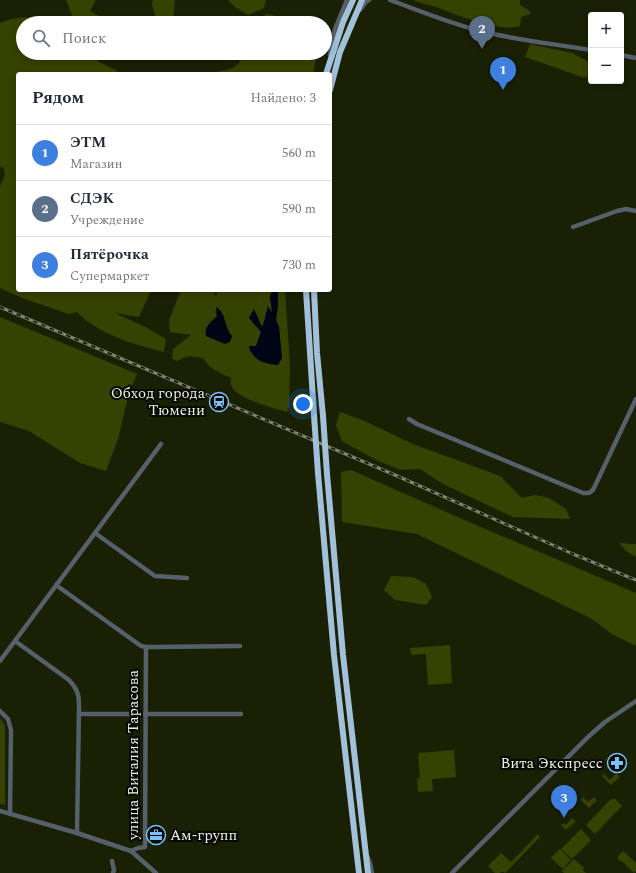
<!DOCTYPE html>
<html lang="ru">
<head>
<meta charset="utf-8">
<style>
  :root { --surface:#fff; --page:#f6f6f7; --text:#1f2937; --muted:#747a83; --line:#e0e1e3; --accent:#2563eb }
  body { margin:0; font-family:Spectral,serif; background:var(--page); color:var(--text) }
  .controls { position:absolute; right:12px; top:12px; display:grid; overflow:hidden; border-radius:4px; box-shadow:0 2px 6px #0003 }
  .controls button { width:36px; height:36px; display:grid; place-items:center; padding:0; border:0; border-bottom:1px solid var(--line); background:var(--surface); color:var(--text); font:20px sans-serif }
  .you { position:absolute; left:303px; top:404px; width:14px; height:14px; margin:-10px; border:3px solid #fff; border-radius:50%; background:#1a73e8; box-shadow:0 0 0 6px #1a73e833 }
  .badge { display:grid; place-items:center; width:26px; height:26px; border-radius:50%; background:var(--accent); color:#fff; font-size:13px; font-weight:700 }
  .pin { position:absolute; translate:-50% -33px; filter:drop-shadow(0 1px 2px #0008) }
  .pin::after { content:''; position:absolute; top:21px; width:14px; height:12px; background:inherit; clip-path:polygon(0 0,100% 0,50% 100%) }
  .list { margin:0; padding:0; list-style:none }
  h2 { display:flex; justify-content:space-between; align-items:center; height:52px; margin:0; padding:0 16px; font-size:17px }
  h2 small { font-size:13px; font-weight:400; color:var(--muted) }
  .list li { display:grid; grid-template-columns:26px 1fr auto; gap:12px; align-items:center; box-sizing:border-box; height:56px; padding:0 16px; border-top:1px solid var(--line) }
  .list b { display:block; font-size:15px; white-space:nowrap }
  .list p { margin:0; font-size:13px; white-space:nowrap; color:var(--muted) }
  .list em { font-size:13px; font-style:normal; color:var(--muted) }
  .icon { flex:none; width:22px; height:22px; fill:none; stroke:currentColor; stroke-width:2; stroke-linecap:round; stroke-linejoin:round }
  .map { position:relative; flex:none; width:636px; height:873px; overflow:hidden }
  .search { position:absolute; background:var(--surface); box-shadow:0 2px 6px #0003; left:16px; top:16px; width:316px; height:44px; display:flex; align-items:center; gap:10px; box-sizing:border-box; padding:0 14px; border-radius:22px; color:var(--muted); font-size:15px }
  .panel { position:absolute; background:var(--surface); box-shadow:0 2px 6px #0003; left:16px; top:72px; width:316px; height:220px; border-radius:4px }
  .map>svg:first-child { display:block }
</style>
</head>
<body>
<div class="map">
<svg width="636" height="873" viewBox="0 0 636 873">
  <rect width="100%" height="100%" fill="#192003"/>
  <g fill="#354201" fill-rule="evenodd">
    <polygon points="66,0 96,0 90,11 103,18 102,23 75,23"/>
    <polygon points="153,0 175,0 173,23 152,23 155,16 152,4"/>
    <polygon points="228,0 266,0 264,8 248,15 235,7"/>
    <path d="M413,0H520V5L530,11V14L521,17L520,26C495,33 457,14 433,6C426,4 420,3 413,0Z"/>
    <polygon points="266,14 298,21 299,23 251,23 263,20"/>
    <path d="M26,17L32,23H23V53H97V61L123,74H18V290H151L139,317L115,313L147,328L166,339L164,352C140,346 115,339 94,326C88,322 82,317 77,312L69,314L22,298L0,288V186L5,175L4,169L0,166V23L12,19Z"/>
    <polygon points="530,44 572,53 591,63 591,76 589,75 585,78 525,57"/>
    <path d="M243,53H317L313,74H211L213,72C227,71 241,68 243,53Z"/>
    <path d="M181,290H215L214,294L216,296L218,290H272L270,297L273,314L268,307L264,322L261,328L254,310L249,317L261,332L256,346H249L250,352L280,340L279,327L276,320L278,305V290H285L290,365L289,406L287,412C273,408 238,399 232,387C230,384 231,381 231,378C217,371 212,371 203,358L189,356L176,361L172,358L173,349L191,335L170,332L169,321ZM215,311L224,316C224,324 227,330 232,336L210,322L217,316Z"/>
    <polygon points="0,317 137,374 129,393 118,439 106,471 80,463 29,431 0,422"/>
    <polygon points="340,412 362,420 413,444 500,476 522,498 535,495 549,498 566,509 570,519 513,517 445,485 420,469 401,470 378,461 342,441 336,425"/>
    <polygon points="351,470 476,525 636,593 636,646 612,634 592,619 417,534 342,522 341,472"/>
    <polygon points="619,543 636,544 636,557 626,551"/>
    <polygon points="391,576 413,577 426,584 432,597 426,605 395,600 384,590"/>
    <polygon points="450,645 452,683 428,685 426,654 411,655 410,648"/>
    <polygon points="0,718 5,725 5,805 0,804"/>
    <polygon points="454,750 456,777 432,779 433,791 418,792 417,778 420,778 418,753"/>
    <polygon points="616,773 620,777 611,785 602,776 604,774 610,780"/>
    <polygon points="583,797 588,802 594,797 597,800 589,808 581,800"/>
    <polygon points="611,799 615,799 622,806 595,834 586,825"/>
    <polygon points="572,818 576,821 566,830 561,825 564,823 566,825"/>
    <polygon points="581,829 591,840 572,859 561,849"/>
    <polygon points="538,834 540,837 505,873 502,871 500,873 495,873 488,866 501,853 511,862"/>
    <polygon points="560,849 571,860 563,869 551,858"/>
    <polygon points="623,851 636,863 636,871 634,873 623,862 618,860 618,856"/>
    <polygon points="574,859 584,868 583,870 586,873 564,873 562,871"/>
  </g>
  <g fill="#000515">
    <path d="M272,290H278V305L276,320L279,327L282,358L278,365C265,364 252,360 249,346H256L261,332L249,318L254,309L262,327L264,322L268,306L272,313L270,297Z"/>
    <path d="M216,307C227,314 223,325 232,336L230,342L225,344L206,336C204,326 211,322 217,317Z"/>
  </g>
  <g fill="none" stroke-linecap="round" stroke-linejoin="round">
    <g stroke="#55606b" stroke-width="4.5">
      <path d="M390,0C420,11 449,23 480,31C516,40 554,44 591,50"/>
      <polyline points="360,10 366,2 369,0"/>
      <polyline points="330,55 335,29 347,0"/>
      <polyline points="621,55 636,58"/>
      <polyline points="573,227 617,211 626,209 636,211"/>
      <polyline points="409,419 417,424 583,493 589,493 593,490 636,399"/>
      <polyline points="95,533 155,576 187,578"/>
      <polyline points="56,585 141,646 146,647 156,647 240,646"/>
      <path d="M15,641L69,680C78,690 79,695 79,707L77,833"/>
      <polyline points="0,661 161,444"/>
      <polyline points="0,711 8,719 11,730 10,814"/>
      <polyline points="79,714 241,714"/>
      <polyline points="0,811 77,833 131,851 156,873"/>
      <polyline points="131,851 138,848 145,847 146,647"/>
      <polyline points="367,856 370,863 372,873"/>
      <polyline points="112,861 114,870 113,873"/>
      <polyline points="452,873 588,737 605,722 636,701"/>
    </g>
    <g stroke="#a2c0da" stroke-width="6">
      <polyline points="326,74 343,22 353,0"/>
      <polyline points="330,90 340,52 362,0"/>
      <polyline points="306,290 314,415"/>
      <polyline points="314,290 317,353 323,416"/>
      <polyline points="318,473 334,655 359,873"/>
      <polyline points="327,474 343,655 368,873"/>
    </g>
    <g stroke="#7e856d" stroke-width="3">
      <polyline id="rail" points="0,307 395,475 573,554 636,580"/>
    </g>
    <use href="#rail" stroke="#060801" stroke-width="1.5" stroke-dasharray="4.5" stroke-linecap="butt"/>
    <g stroke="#a2c0da" stroke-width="6">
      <polyline points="314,415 318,473"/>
      <polyline points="323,416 327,474"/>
    </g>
  </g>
  <defs>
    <g id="station-ring" transform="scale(1)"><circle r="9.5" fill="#060801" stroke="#79bff8" stroke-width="1.5"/><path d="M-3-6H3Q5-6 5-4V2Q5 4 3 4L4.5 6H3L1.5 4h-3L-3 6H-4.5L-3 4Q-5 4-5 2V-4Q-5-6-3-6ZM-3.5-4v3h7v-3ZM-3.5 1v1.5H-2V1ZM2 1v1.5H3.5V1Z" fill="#79bff8"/></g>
    <g id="pharmacy-ring" transform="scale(1)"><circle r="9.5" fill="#060801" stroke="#79bff8" stroke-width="1.5"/><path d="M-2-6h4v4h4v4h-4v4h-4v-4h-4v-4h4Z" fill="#79bff8"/></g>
    <g id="office-ring" transform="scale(1)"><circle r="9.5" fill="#060801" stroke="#79bff8" stroke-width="1.5"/><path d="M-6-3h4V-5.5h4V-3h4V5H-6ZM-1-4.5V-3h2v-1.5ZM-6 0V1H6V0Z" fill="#79bff8"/></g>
  </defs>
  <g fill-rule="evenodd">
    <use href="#station-ring" x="219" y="402"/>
    <use href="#pharmacy-ring" x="617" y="763"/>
    <use href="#office-ring" x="156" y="835"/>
  </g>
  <g text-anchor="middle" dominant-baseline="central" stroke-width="4" stroke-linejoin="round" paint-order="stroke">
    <g font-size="15" fill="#ecf2e0" stroke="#060801" text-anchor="end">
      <text x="205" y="393">Обход города<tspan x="205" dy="17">Тюмени</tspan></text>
      <text x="603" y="763">Вита Экспресс</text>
      <text x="170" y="835" text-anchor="start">Ам-групп</text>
    </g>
    <g font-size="15" fill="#ecf2e0" stroke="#060801">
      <text transform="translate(133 755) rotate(-90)">улица Виталия Тарасова</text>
    </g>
  </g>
</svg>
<div class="controls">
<button>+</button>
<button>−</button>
</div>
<div class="you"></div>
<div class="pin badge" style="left:503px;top:90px;background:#3f7fe0">1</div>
<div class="pin badge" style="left:482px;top:49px;background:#5c6f8a">2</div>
<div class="pin badge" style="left:564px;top:818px;background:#3f7fe0">3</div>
<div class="search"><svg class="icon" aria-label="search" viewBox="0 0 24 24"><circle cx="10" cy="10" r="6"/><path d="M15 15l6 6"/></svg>Поиск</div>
<section class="panel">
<h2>Рядом<small>Найдено: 3</small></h2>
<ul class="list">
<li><span class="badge" style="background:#3f7fe0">1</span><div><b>ЭТМ</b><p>Магазин</p></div><em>560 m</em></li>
<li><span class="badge" style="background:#5c6f8a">2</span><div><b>СДЭК</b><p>Учреждение</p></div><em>590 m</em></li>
<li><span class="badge" style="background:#3f7fe0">3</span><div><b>Пятёрочка</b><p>Супермаркет</p></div><em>730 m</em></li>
</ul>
</section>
</div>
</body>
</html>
